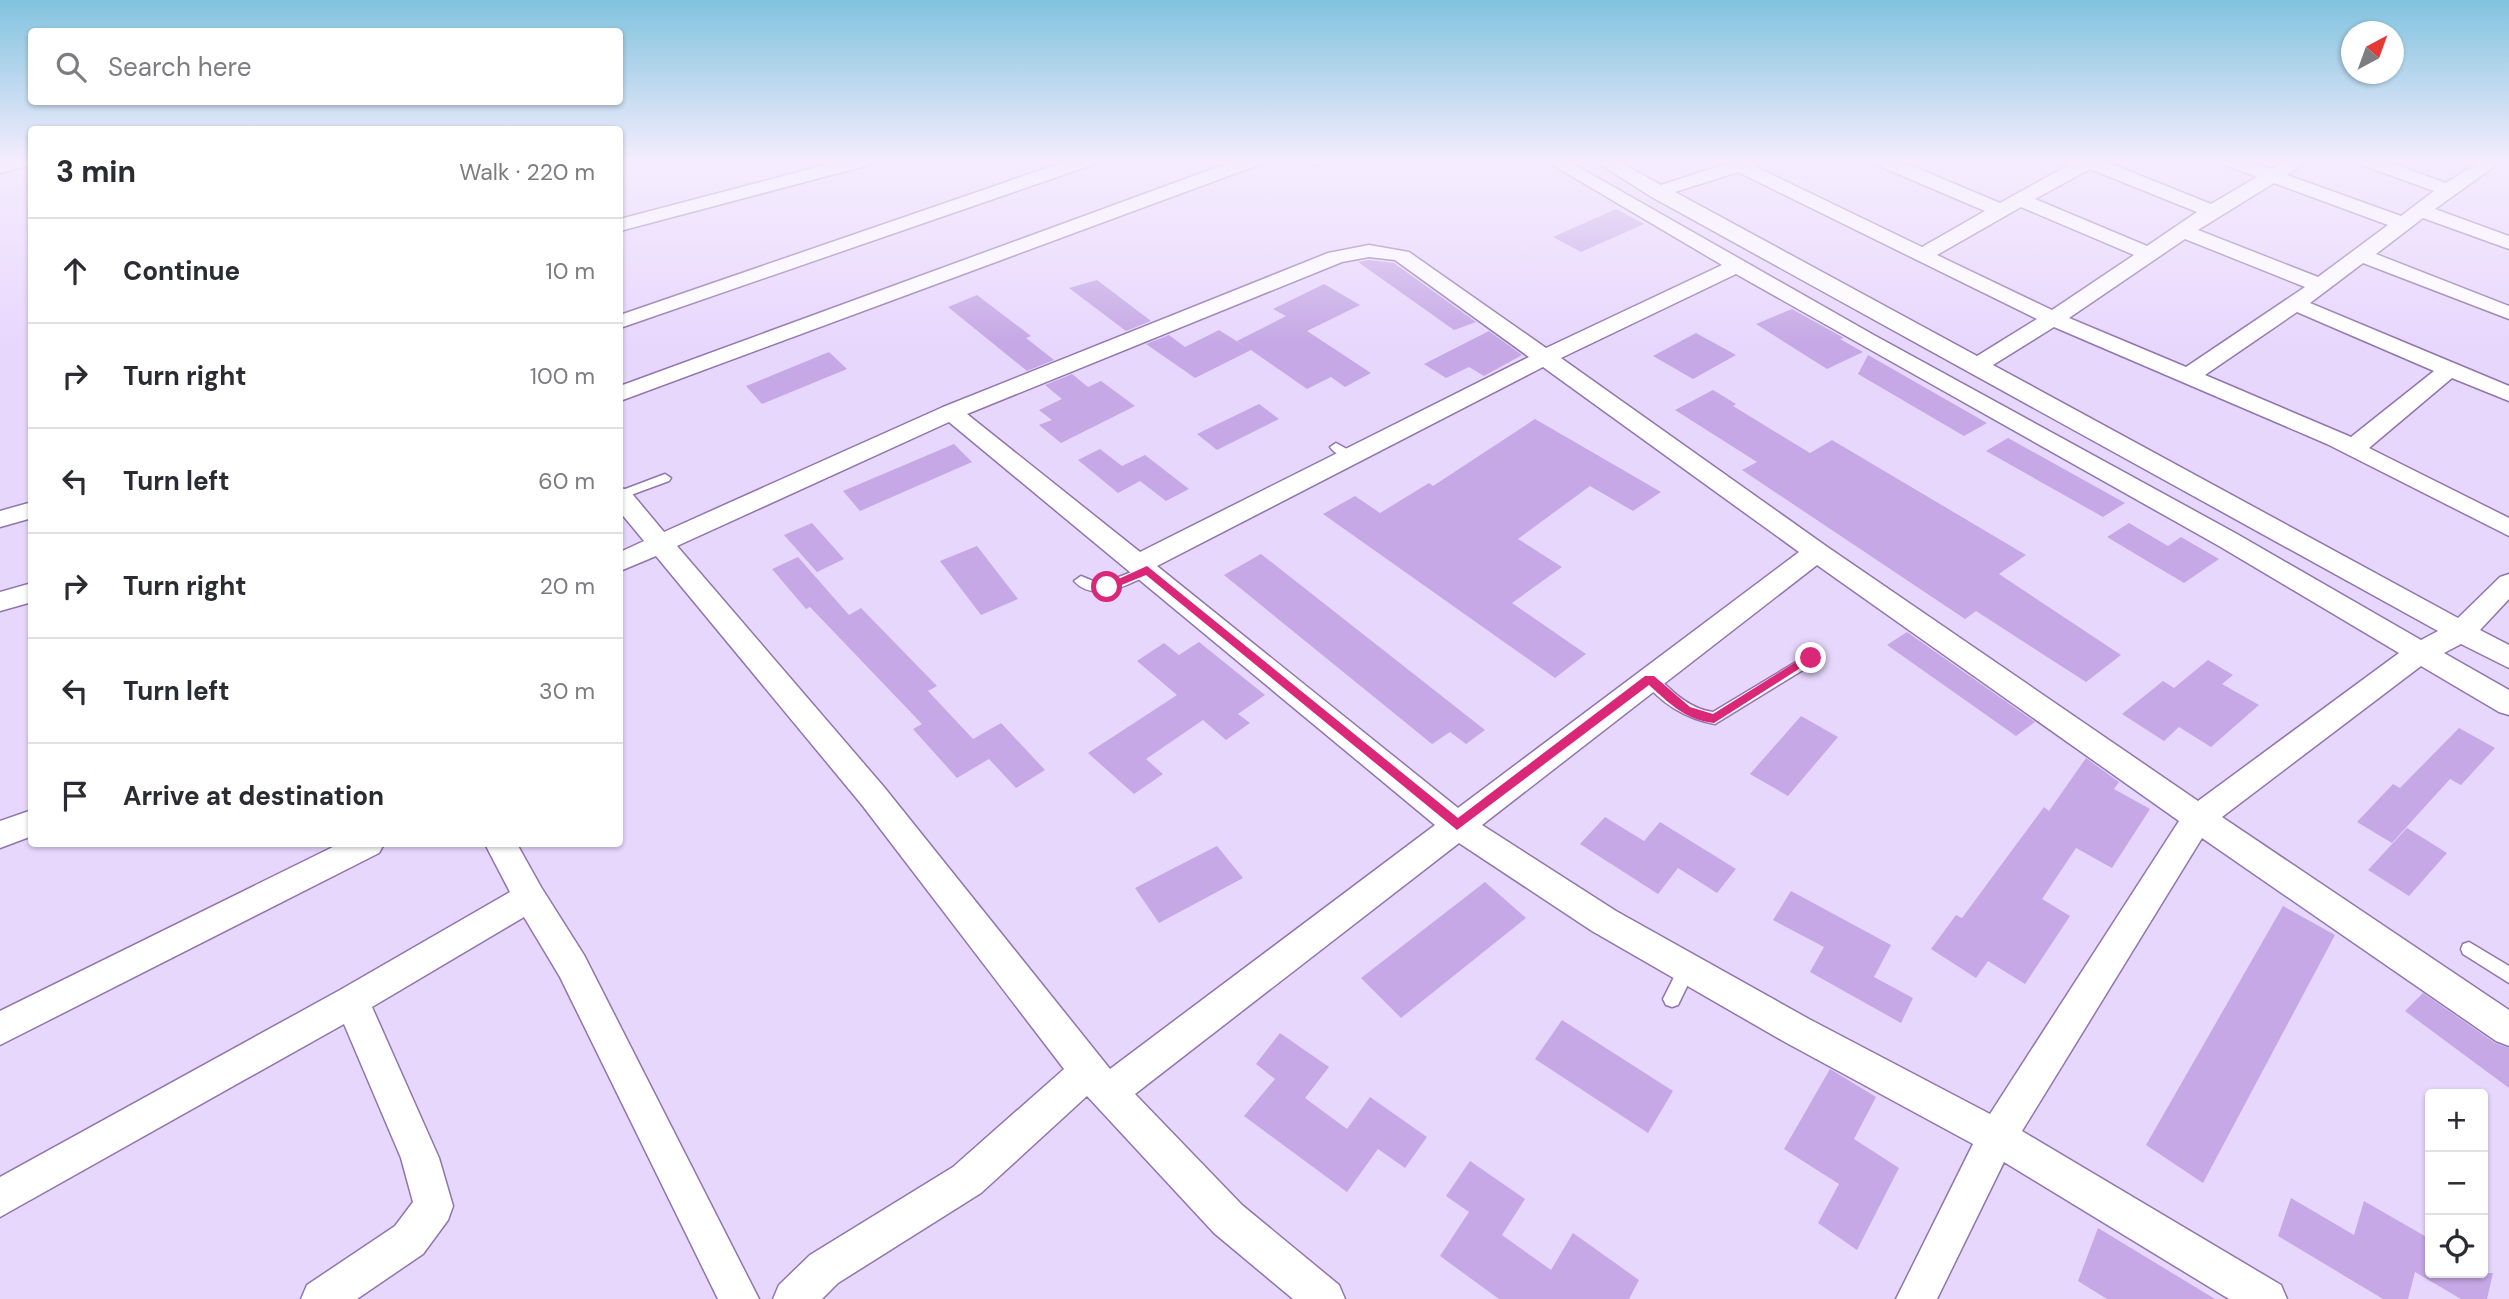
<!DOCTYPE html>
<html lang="en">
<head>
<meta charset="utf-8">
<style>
  :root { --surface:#fff; --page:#f7f7f7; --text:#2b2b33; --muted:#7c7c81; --line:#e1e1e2 }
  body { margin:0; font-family:"DM Sans",sans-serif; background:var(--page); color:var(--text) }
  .controls { position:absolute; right:21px; bottom:21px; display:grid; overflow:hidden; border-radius:7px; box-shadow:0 2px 5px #0004 }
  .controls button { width:63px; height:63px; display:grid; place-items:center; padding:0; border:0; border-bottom:2px solid var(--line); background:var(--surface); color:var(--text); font:35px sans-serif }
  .compass { position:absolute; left:2341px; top:21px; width:63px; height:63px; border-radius:50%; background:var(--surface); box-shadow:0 2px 5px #0004; rotate:41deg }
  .stop { position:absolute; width:21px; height:21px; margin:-16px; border:5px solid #db2777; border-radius:50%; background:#fff }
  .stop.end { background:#db2777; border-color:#fff; box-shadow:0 2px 7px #0008 }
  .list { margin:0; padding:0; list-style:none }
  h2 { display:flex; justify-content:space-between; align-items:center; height:91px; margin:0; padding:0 28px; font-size:30px }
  h2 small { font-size:23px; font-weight:400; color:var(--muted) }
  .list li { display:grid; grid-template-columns:46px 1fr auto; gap:21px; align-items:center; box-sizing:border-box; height:105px; padding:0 28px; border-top:2px solid var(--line) }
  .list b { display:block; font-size:26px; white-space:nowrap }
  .list em { font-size:23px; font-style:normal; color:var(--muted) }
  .icon { flex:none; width:38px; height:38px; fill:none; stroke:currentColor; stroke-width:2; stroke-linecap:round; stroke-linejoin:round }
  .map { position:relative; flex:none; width:2509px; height:1299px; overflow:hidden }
  .search { position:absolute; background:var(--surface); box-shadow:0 2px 5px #0004; left:28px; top:28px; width:595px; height:77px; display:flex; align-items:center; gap:18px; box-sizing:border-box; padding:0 24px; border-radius:7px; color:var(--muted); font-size:26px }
  .panel { position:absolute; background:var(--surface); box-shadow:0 2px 5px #0004; left:28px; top:126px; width:595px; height:721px; border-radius:7px }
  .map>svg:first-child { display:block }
</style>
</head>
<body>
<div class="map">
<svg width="2509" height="1299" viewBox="0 0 2509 1299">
  <rect width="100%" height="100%" fill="#e8d7fd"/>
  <g fill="#c5a8e5">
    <polygon points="1616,209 1644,224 1581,252 1553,237"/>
    <polygon points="1369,260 1394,263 1476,322 1454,330 1358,262"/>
    <polygon points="1097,280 1151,321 1126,331 1069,288"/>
    <polygon points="1324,284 1360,305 1307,331 1371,373 1345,387 1331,377 1307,389 1251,350 1195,378 1146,344 1169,335 1185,347 1219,330 1249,349 1237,341 1286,316 1273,309"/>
    <polygon points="977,295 1031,336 1026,338 1054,360 1027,371 948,307"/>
    <polygon points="1792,309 1844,338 1840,339 1863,352 1827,369 1756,324"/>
    <polygon points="1489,331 1522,355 1484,376 1469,367 1446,378 1424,364"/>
    <polygon points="1696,333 1736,355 1693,379 1653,356"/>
    <polygon points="829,352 847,369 762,404 746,386"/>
    <polygon points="1868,355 1987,423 1964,436 1858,374"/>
    <polygon points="1072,374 1088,387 1101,381 1135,406 1061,443 1039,425 1052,420 1039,410 1062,399 1045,385"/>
    <polygon points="1713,390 1736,404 1733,406 1810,453 1832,440 2026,555 1999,574 2121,655 2086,682 1976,611 1965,619 1742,470 1757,462 1675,410"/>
    <polygon points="1259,404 1279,419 1217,450 1197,434"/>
    <polygon points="1535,419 1661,492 1633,511 1590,486 1518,539 1562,567 1512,603 1586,654 1555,678 1323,514 1355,496 1380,513 1429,483 1433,486"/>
    <polygon points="2008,438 2125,503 2103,517 1986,451"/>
    <polygon points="954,444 972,462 860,511 843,491"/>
    <polygon points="1100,449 1122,466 1145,455 1189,489 1166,501 1140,481 1118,493 1078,460"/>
    <polygon points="812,523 844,559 817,572 784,535"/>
    <polygon points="2129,523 2168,546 2181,537 2219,559 2184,583 2107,537"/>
    <polygon points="977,546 1018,599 981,615 940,561"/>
    <polygon points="1261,554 1485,730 1466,744 1450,732 1432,744 1224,575"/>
    <polygon points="798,557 849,615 861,608 937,686 928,691 973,739 1001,723 1045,770 1016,788 989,759 957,778 913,729 922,724 810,607 806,609 772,569"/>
    <polygon points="1907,632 2035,722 2016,736 1887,645"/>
    <polygon points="1199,642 1265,695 1238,714 1250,723 1226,740 1203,720 1146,759 1163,774 1134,794 1088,753 1177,695 1137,661 1164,643 1179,655"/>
    <polygon points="2208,660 2233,675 2222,684 2259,705 2211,747 2179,727 2164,741 2122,714 2163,681 2174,688"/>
    <polygon points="1801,716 1838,737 1788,796 1750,774"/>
    <polygon points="2459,728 2495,748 2461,785 2450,779 2392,843 2357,822 2393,784 2400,788"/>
    <polygon points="2086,758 2119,782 2114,789 2150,809 2112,868 2076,848 2042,899 2070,916 2025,984 1988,961 1976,978 1931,949 1956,915 1962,918 2044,807 2049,811"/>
    <polygon points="1605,817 1644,841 1660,822 1736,869 1717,893 1678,868 1658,894 1580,844"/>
    <polygon points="2407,828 2447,853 2409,896 2368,870"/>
    <polygon points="1217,846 1243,878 1159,923 1135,888"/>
    <polygon points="1485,882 1526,918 1401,1018 1361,978"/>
    <polygon points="1791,891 1891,945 1874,977 1913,998 1901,1023 1810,972 1824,947 1773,920"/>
    <polygon points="2283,906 2335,935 2203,1183 2146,1145"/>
    <polygon points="2423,993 2495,1043 2509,1048 2509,1088 2405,1011"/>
    <polygon points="1562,1020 1673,1091 1648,1133 1535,1059"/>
    <polygon points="1280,1033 1329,1067 1305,1098 1347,1129 1370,1097 1427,1137 1405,1168 1378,1149 1347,1192 1244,1116 1275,1079 1256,1064"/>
    <polygon points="1830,1069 1876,1097 1854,1139 1899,1168 1857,1250 1818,1223 1839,1184 1784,1149"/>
    <polygon points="1470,1161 1525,1199 1502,1235 1551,1270 1573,1233 1639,1280 1629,1299 1499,1299 1440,1256 1469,1212 1446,1196"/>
    <polygon points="2291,1198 2354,1235 2364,1201 2430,1239 2430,1273 2493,1273 2487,1299 2461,1299 2415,1272 2408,1299 2383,1299 2278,1236"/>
    <polygon points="2098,1228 2215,1299 2107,1299 2078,1281"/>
  </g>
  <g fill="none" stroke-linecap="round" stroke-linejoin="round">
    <g stroke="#9075ae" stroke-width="3">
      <g id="service">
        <polygon points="1309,161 1319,161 1320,162 1315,165"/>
        <path d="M1336,443L1354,453L1356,456L1354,459C1346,461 1335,454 1330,447Z"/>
        <polygon points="665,474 671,478 669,481 620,499 620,491"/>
        <path d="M1147,566L1154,570L1152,573C1130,584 1095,604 1074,581L1081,576L1093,581L1106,582Z"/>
        <path d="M1811,653L1818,658L1816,662L1715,724C1687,719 1659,703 1643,679L1645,675H1655C1672,691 1689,709 1713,712Z"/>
        <polygon points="2469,942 2509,966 2509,983 2463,954 2461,949 2463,944"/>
        <polygon points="1687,960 1693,963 1696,968 1678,1005 1672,1007 1666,1005 1663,999 1681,963"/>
      </g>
    </g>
    <g stroke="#9075ae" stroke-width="3">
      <g id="minor">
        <polygon points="0,161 32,161 32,165 0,173"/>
        <polygon points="840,161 871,161 869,165 620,231 620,219"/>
        <polygon points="1067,161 1094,161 1092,165 620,328 620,315"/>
        <polygon points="1234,161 1260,161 1258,165 620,401 620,386"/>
        <path d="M1546,161H1568L1872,334L2237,534L2421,640L2438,631L1650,196L1595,161H1618L1661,185L1735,161H1759L1754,166L1922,247L1985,211L1877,165L1875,161H1900L2000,203L2076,161H2104L2211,204L2257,177L2225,165L2223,161H2249L2271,169L2285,161H2308L2287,175L2401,216L2434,191L2362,165L2360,161H2386L2446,183L2480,161H2502L2435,209L2509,236V249L2423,218L2376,254L2509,306V319L2363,263L2310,303L2509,386V401L2452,378L2369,448L2509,518V536L2327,444L2054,327L1993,365L2458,618L2500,577L2509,574V599L2480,630L2509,645V668L2461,644L2444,653L2509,690V715L2499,712L2421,666L2222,817L2509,1010V1046L2496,1041L2202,838L2022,1131L2281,1285L2287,1299H2229L2004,1162L1937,1299H1896L1973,1144L1783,1041L1592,931L1459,843L1135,1094L1242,1205L1339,1285L1345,1299H1293L1214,1233L1087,1096L981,1193L838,1283L822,1299H773L779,1285L810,1255L953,1167L1064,1069L862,805L656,556L620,571V552L644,541L620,512V488L629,490L664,532L943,407L1328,253L1369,245L1409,252L1546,348L1722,265ZM2090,169L2197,212L2147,246L2035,199ZM1738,172L2037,319L1977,356L1675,192ZM2274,183L2388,225L2318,277L2198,230ZM2021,207L2134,255L2052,310L1937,255ZM2185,239L2305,287L2186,367L2069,318ZM1369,257L1395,260L1529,357L1140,552L967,414L1342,262ZM1736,274L2219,546L2399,653L2198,801L1826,546L1561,358ZM2297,312L2434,371L2351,437L2205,375ZM1543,367L1799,552L1458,808L1157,566ZM949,422L1435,825L1110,1069L884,787L677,546ZM1817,565L2179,821L1990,1114L1809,1019L1616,911L1482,825Z"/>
        <polygon points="32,502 32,518 0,527 0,511"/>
        <polygon points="32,583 32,602 0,611 0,592"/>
        <polygon points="32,810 32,836 0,848 0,821"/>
        <polygon points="339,844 384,844 379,853 0,1045 0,1011"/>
        <polygon points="485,844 517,844 541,887 584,955 759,1299 718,1299 560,977 524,917 372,1007 439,1158 453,1206 448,1220 423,1254 357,1299 301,1299 307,1285 395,1226 413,1202 401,1158 344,1024 0,1217 0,1177 340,990 510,892"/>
      </g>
    </g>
    <use href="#service" fill="#fff" fill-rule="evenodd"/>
    <use href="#minor" fill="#fff" fill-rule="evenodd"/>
  </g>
  <linearGradient id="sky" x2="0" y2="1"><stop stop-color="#81c3de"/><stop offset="0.47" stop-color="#f5edfe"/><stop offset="1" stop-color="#f5edfe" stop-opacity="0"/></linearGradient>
  <rect width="2509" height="343" fill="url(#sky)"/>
  <path fill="#db2777" d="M1147,566L1458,818L1645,676H1654L1690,707L1713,714L1807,655H1815L1816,658L1714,723C1686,720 1670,704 1649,685L1457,830L1146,575L1107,591L1101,587Z"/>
</svg>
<div class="controls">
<button>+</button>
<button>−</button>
<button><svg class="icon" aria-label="locate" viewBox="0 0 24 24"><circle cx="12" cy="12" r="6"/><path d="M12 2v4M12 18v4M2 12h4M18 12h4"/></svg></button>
</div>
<svg class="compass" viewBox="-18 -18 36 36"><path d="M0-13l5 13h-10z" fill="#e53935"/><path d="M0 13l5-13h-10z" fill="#7c7c81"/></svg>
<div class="stop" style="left:1107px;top:587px"></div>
<div class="stop end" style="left:1811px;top:658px"></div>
<div class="search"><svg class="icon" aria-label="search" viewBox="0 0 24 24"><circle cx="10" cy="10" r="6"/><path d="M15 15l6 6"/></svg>Search here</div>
<section class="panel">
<h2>3 min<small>Walk · 220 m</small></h2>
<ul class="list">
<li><svg class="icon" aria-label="ahead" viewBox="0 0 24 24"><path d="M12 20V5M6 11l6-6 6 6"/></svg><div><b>Continue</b></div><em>10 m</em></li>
<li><svg class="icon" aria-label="right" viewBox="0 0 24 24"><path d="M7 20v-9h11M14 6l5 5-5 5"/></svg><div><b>Turn right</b></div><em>100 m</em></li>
<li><svg class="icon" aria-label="left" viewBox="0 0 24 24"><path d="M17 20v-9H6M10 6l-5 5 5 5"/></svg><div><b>Turn left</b></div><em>60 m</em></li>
<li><svg class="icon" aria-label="right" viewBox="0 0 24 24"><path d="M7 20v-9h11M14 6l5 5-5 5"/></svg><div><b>Turn right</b></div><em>20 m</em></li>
<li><svg class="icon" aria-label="left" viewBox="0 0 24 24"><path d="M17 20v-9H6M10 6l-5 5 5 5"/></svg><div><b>Turn left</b></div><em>30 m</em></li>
<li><svg class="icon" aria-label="arrive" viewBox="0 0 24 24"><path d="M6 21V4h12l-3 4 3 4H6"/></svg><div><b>Arrive at destination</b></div></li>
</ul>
</section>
</div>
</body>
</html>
